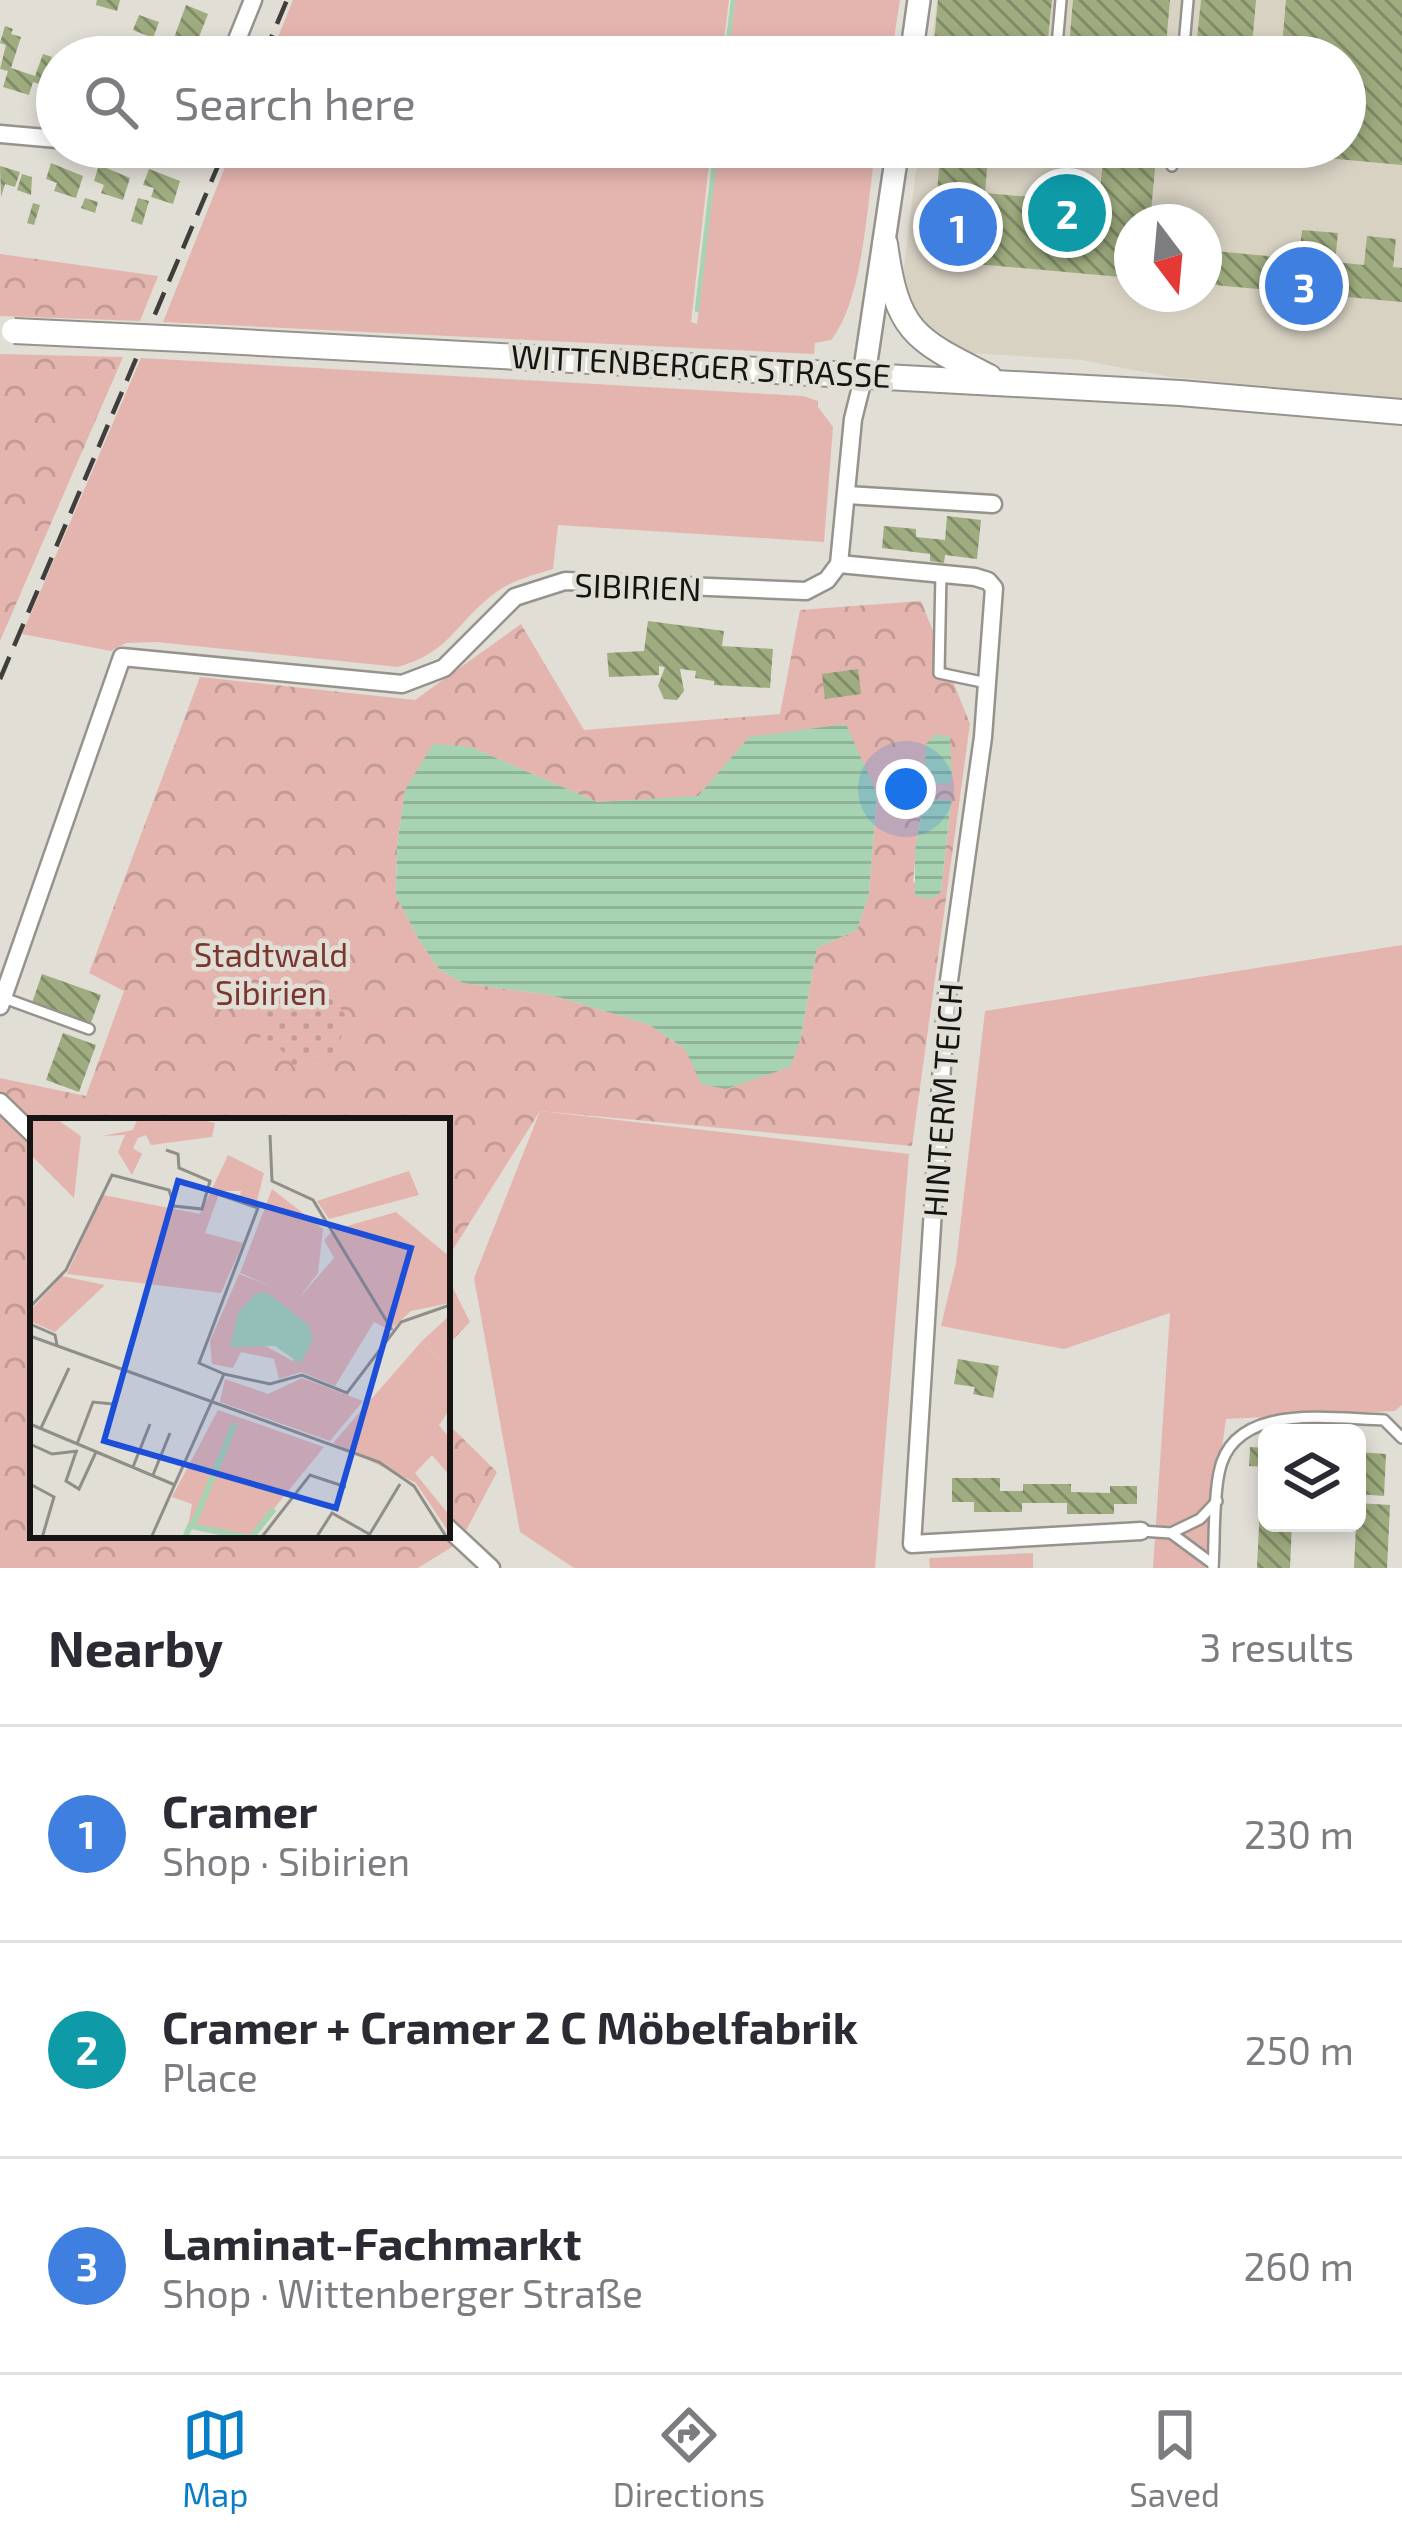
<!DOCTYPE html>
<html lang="en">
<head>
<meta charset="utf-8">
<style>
  :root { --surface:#fff; --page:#f2f2f3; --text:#2b2b33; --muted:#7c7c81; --line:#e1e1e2; --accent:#077ec7 }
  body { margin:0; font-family:"Exo 2",sans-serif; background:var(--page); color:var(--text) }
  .controls { position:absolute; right:36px; bottom:36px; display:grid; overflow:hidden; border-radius:18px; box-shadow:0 6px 18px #0003 }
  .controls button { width:108px; height:108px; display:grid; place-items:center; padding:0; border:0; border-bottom:3px solid var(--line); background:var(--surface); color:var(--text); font:60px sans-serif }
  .compass { position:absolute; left:1114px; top:204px; width:108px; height:108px; border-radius:50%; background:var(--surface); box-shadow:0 6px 18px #0003; rotate:164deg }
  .you { position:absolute; left:906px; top:789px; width:42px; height:42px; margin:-30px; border:9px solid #fff; border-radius:50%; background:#1a73e8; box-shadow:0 0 0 18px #1a73e833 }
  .badge { display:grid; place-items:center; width:78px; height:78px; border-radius:50%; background:var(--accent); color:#fff; font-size:39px; font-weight:700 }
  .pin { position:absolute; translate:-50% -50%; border:6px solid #fff; box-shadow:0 3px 12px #0006 }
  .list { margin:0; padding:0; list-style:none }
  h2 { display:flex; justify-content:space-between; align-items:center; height:156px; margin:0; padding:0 48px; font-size:51px }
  h2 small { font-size:39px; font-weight:400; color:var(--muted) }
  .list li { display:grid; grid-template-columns:78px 1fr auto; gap:36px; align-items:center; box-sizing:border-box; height:216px; padding:0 48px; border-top:3px solid var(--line) }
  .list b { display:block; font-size:45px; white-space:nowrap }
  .list p { margin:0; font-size:39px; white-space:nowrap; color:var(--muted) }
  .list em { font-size:39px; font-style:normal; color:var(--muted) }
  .icon { flex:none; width:66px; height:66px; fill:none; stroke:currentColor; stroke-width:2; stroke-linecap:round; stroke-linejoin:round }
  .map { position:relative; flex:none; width:1402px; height:1568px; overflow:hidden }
  .search { position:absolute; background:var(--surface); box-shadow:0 6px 18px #0003; left:36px; right:36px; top:36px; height:132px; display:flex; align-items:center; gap:30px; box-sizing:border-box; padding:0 42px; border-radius:66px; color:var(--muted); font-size:45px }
  .sheet { height:804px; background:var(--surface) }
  nav { display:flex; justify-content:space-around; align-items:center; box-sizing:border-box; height:168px; border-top:3px solid var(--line); background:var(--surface); font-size:33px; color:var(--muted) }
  nav a { display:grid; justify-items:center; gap:6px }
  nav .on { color:var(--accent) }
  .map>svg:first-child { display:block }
</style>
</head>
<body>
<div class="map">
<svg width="1402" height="1568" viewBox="0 0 1402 1568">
  <defs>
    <pattern id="forest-crowns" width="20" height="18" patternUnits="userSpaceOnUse" patternTransform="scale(3)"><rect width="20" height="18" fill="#e4b5ae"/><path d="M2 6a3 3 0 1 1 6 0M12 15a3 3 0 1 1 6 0" fill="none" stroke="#c39b95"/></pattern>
    <pattern id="park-dots" width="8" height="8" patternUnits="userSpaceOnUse" patternTransform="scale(3)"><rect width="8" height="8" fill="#e4b5ae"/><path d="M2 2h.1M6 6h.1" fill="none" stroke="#c39b95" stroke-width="1.8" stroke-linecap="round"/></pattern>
    <pattern id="water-rules" width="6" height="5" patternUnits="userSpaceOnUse" patternTransform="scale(3)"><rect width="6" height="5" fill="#a8d3b3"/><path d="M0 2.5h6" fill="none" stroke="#90b499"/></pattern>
    <pattern id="building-back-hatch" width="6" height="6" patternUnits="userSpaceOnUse" patternTransform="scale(3)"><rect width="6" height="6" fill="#9eac7f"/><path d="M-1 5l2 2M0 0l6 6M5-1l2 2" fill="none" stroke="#808b67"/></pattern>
  </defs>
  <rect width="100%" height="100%" fill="#e1ded6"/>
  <path fill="#d8d2c3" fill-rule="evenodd" d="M937,0H1402V399L1171,377L1081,360L970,353L946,345L926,330L908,303L903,274L919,147H1345V57H930ZM1132,222H1204V294H1132Z"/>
  <g fill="#e4b5ae">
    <polygon points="293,0 729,0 722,57 270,57"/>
    <polygon points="735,0 900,0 891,57 728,57"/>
    <path d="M233,147H711L691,322L697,324L718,147H876C867,200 864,299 831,340L815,343L814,354L163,322Z"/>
    <path d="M141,358L803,396L818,401V407L833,427L824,542L558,525L553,569C531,576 508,581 490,597C452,628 449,652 398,667L156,642L126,643L111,651L22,634Z"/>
    <polygon points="1402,945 1402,1405 1395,1411 1226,1419 1205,1568 1153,1568 1170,1313 1064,1349 941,1326 956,1263 985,1011"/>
    <polygon points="540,1111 909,1154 875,1568 574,1568 520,1532 474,1278"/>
    <polygon points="1033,1553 1033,1568 930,1568 929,1558"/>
  </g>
  <g fill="url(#forest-crowns)" fill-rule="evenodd">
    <polygon points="0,254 158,276 140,321 0,316"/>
    <polygon points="0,354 123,357 0,641"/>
    <path d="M921,601L970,724L912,1146L540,1111L447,1259V1121H33V1535H447V1423L497,1472L460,1542L418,1568H0V1078L86,1096L124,991L89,973L200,677L415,700L521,624L584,730L780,714L800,610ZM749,737L877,795L869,893L857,930L817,948L800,1041L685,1049L648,1024L551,995L463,983L440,970L420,942L396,896L397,846L405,790L471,747L597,802L698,797ZM951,802L941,892L913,882L919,823Z"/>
    <polygon points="447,1276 470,1322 447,1346"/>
  </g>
  <polygon fill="url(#park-dots)" points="272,988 327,988 348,1019 335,1053 295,1068 278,1046 258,1046"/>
  <g fill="url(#water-rules)">
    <polygon points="846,724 877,794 869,893 857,930 817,948 800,1041 790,1067 726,1089 701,1084 685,1049 648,1024 551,995 463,983 440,970 420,942 396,896 397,846 405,790 433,744 471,747 597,802 698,796 749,737"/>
    <polygon points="936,734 950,737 952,778 947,785 925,781 926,744"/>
    <polygon points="934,799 951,801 941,892 930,899 915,896 915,851 923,802"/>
  </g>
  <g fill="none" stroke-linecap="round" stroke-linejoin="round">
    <g stroke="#a8d3b3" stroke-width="4.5">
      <polyline points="726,57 733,0"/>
      <polyline points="697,310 716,147"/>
    </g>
  </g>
  <g fill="url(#building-back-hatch)">
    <polygon points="97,0 120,0 117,11 96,5"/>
    <polygon points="938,0 1052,0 1046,57 949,57 950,44 934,43"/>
    <polygon points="1073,0 1170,0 1165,57 1068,57"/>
    <polygon points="1201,0 1256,0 1251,57 1195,57"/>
    <polygon points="1286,0 1402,0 1402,165 1272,153 1272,147 1345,147 1345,57 1281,57"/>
    <polygon points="186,5 208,14 195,47 174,38"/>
    <polygon points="139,15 159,22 153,38 133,30"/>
    <polygon points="5,26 13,29 11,34 21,37 11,68 35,76 43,54 52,57 42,85 33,82 29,95 3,87 8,71 0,69 6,45 0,43"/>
    <polygon points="941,147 989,147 985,193 1099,203 1104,147 1157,147 1150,222 1132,222 1132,278 931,260"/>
    <polygon points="51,163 83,176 76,198 54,191 57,183 46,179"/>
    <polygon points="99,165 130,178 123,200 101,193 104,185 94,181"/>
    <polygon points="0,166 20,172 15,187 5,184 1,197"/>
    <polygon points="149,169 180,181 173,204 151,197 154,188 143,185"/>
    <polygon points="22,174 32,177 31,195 17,190"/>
    <polygon points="85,198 98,202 95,213 81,208"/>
    <polygon points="138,198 149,201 142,225 131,221"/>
    <polygon points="33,203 40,205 34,225 27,223"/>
    <polygon points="1302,230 1338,233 1335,262 1364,265 1367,236 1396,239 1393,267 1402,268 1402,302 1204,284 1204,250 1299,259"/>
    <polygon points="947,516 981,520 977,559 945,555 944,563 930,561 930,554 882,548 884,526 916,529 916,537 945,540"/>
    <polygon points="648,621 724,631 722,646 773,649 770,688 714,685 714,681 695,678 696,671 680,669 684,691 677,700 664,699 658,686 665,667 659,666 659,675 609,677 607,653 644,651"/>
    <polygon points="858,669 861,694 825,699 822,674"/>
    <polygon points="42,974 101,995 91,1023 32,1003"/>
    <polygon points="63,1033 96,1045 79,1092 46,1080"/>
    <polygon points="958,1359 999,1366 993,1398 973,1394 975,1387 954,1384"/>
    <polygon points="1250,1447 1267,1448 1267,1467 1249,1466"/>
    <polygon points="1357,1452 1386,1454 1384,1496 1357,1494"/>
    <polygon points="952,1478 1000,1478 1000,1491 1023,1491 1023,1484 1071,1484 1071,1492 1110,1493 1110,1486 1137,1486 1137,1504 1114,1504 1114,1514 1067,1514 1067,1503 1022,1503 1022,1512 974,1512 974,1502 952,1502"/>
    <polygon points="1261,1484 1267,1485 1267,1523 1292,1523 1290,1568 1257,1568"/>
    <polygon points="1357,1503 1390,1505 1387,1568 1354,1568"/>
  </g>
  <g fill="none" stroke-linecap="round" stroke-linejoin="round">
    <g stroke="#96938c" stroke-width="14">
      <g id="service">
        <polyline points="1056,57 1061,0"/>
        <polyline points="1183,57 1188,0"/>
        <polyline points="1047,152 1047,147"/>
        <polyline points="1172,166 1174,147"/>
        <polyline points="941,573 939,673 987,683"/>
        <polyline points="4,998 89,1029"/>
        <polyline points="1141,1531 1171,1533 1213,1564"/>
        <polyline points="1171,1533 1200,1519 1217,1501"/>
        <path d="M1213,1568C1215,1537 1213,1503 1219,1473C1232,1401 1331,1419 1384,1420L1402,1438"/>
      </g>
    </g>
    <g stroke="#96938c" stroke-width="21">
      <g id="minor">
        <polyline points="230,57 253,0"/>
        <polyline points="0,134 57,139"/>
        <polyline points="847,495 993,504"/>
        <polyline points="839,564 975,577 988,581 994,588 983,737 946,1002 912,1544 1141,1531"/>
        <polyline points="0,1006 122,657 402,684 444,668 515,597 565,581 806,591 827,580 839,564 853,419 864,375"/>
        <polyline points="0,1102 33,1134"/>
        <polyline points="447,1527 491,1568"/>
      </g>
    </g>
    <g stroke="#96938c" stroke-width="26">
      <g id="tertiary">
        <polyline points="911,57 919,0"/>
        <polyline points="864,375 898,147"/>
      </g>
    </g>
    <g stroke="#96938c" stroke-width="28">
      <g id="secondary">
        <path d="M885,244C897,332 914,339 989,377"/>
        <polyline points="205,340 1180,393 1402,412"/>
      </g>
    </g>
    <use href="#service" stroke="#fff" stroke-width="9"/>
    <use href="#minor" stroke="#fff" stroke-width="16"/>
    <use href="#tertiary" stroke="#fff" stroke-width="21"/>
    <use href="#secondary" stroke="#fff" stroke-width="24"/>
    <g stroke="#3f3e3b" stroke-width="4.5" stroke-dasharray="24 12" stroke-linecap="butt">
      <polyline points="263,57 287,0"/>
      <polyline points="0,679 226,147"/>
    </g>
    <g stroke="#96938c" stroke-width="28" stroke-linecap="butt">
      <polyline id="secondary-bridge" points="14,331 205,340"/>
    </g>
    <use href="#secondary-bridge" stroke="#fff" stroke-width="24"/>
  </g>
  <g text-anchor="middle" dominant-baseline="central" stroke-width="9" stroke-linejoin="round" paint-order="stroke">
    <g font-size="33" fill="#161513" stroke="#e1ded6">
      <text transform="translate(701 365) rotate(3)">WITTENBERGER STRASSE</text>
      <text transform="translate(638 586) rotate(2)">SIBIRIEN</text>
      <text transform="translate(942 1100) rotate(-86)">HINTERM TEICH</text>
    </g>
    <g font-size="33" fill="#79372f" stroke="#e1ded6">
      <text x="271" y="954">Stadtwald<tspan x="271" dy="38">Sibirien</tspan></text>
    </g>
  </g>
  <g transform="translate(30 1118)">
    <rect width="420" height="420" fill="#e1ded6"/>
    <path d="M0,0H25L51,18L44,80L0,36ZM108,0H164L185,5L182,19L121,27L116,17L108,20L103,30L112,36L102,57L88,34L95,17L72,18L103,12ZM198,37L234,55L226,87L209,83L211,73H190L175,115L213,125L191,175L37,156L73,77L170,96ZM379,53L389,77L299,101L287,83ZM242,71L293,111L288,155L269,180L210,155ZM32,158L75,167L25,214L2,204L0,193ZM272,260L333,283L300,323L190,284L195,261L238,276ZM188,292L294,329L221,419L158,408L162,386L142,379Z" fill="#e4b5ae"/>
    <path d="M366,94L420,139V185L381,193L360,212L344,204L305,268L271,254L249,261L244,241L211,234L203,250L182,246L180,223L209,156L270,179L304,140L294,122L303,112ZM223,179L276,205L263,243L228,224L208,195ZM391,224L420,253V291L409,307L420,321V358L402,337L385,355L420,398V416L386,365L303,325Z" fill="#e4b5ae" fill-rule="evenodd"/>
    <path d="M419,198L420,203V253L391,224Z" fill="#e4b5ae"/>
    <path d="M238,175L279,208L283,222L270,246L245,228L200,229L208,195L226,175Z" fill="#a8d3b3"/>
    <path fill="none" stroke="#a8d3b3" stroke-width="6" d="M162,409L205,305M155,420L160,408L221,420L244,391"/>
    <path fill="none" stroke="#908e88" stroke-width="3" d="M240,17L242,63L283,82L362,212M179,73L228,90L169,245L194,256M0,189L36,152L82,57L139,72L144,88L172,91L180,63L149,50L148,36L136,32M0,206L25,217L27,227M0,218L349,344L384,368L417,420M0,306L145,367M11,310L39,250M0,326L22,336L48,333M47,326L63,284L83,286M46,334L36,363L49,371L66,334M103,349L120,306M123,357L140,315M0,366L24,379L12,420M338,419L370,366M121,420L194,256L240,266L272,257L317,275L371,204L420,187M231,420L280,357L316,369M286,420L302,395L339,416"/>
    <path fill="#1d4ed8" fill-opacity="0.15" stroke="#1d4ed8" stroke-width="6" d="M148,63L381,130L306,390L74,323Z"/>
    <rect width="420" height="420" fill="none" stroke="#161513" stroke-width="6"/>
  </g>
</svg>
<div class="controls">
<button><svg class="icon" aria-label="layers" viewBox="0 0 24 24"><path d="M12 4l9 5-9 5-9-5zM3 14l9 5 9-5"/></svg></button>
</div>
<svg class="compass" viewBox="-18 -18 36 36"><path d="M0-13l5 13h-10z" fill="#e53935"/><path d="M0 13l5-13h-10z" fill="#7c7c81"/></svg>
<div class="you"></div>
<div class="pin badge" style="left:958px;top:227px;background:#3f7fe0">1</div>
<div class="pin badge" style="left:1067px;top:213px;background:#0f9aa8">2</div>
<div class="pin badge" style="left:1304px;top:286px;background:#3f7fe0">3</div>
<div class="search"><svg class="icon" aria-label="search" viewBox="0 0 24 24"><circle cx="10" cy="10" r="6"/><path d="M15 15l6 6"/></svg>Search here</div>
</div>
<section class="sheet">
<h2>Nearby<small>3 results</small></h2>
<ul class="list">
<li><span class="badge" style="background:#3f7fe0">1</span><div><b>Cramer</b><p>Shop · Sibirien</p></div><em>230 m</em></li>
<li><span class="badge" style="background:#0f9aa8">2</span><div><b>Cramer + Cramer 2 C Möbelfabrik</b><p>Place</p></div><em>250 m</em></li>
<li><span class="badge" style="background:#3f7fe0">3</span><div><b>Laminat-Fachmarkt</b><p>Shop · Wittenberger Straße</p></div><em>260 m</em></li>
</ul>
</section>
<nav>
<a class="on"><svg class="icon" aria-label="map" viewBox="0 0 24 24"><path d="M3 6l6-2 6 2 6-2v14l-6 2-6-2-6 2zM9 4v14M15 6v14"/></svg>Map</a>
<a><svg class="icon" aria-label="directions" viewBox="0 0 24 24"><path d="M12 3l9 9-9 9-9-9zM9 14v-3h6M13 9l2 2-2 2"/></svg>Directions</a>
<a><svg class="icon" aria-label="saved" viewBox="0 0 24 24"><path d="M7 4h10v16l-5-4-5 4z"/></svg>Saved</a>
</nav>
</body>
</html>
